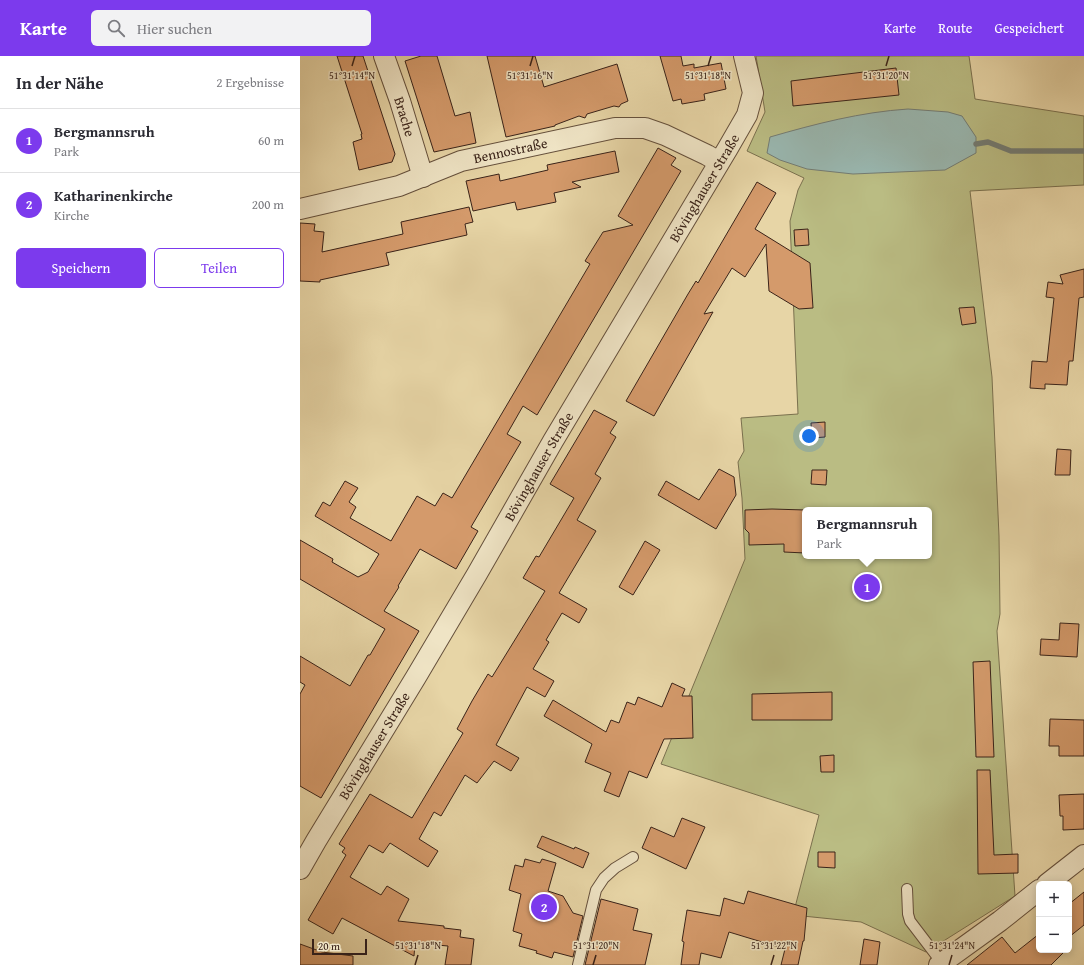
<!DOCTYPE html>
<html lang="de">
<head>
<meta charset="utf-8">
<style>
  :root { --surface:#fff; --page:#f2f2f3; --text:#2b2b33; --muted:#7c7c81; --line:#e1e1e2; --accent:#7c3aed }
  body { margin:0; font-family:"Gentium Book Plus",serif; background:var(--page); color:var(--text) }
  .controls { position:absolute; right:12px; bottom:12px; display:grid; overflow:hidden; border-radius:6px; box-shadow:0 2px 10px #0003 }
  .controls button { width:36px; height:36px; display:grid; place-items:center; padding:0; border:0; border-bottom:1px solid var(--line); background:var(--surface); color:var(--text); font:20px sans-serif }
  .scale { position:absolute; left:12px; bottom:10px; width:55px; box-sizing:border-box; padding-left:4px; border:2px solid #3a2319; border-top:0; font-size:11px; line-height:14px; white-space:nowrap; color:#3a2319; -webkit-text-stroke:3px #efe4c5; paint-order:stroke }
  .you { position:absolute; left:509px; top:380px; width:14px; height:14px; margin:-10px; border:3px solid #fff; border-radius:50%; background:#1a73e8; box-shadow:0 0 0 6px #1a73e833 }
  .badge { display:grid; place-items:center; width:26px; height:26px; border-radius:50%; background:var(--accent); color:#fff; font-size:13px; font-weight:700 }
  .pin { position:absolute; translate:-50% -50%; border:2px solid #fff; box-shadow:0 1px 4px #0006 }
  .popup { position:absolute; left:502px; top:451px; width:130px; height:52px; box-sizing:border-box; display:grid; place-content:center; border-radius:6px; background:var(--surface); filter:drop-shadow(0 1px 3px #0005); font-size:13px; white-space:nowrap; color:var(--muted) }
  .popup b { font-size:15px; color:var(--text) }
  .popup::after { content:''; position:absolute; left:50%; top:100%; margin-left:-8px; border:8px solid transparent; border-top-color:var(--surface) }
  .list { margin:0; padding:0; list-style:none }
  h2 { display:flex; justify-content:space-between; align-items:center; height:52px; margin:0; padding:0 16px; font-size:17px }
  h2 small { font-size:13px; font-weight:400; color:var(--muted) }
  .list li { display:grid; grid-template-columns:26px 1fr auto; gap:12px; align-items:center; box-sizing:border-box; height:64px; padding:0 16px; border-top:1px solid var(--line) }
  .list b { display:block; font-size:15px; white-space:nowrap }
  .list p { margin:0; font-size:13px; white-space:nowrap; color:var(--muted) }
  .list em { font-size:13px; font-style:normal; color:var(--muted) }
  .actions { display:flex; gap:8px; padding:12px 16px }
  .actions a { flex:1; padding:9px 0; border:1px solid var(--accent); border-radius:6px; text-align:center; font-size:14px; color:var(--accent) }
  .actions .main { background:var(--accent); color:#fff }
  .icon { flex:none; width:22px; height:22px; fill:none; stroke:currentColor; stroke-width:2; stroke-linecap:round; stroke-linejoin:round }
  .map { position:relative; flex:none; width:784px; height:909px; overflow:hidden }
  header { display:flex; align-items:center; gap:24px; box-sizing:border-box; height:56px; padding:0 20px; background:var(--accent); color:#fff }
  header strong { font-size:19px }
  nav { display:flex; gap:22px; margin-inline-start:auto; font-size:14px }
  .search { width:280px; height:36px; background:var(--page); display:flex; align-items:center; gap:10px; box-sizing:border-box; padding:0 14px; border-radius:6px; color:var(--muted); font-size:15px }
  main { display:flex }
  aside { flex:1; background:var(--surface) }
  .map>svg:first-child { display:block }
</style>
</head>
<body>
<header>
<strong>Karte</strong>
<div class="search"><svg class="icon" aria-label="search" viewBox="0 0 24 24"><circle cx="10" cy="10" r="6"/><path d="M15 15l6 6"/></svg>Hier suchen</div>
<nav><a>Karte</a><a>Route</a><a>Gespeichert</a></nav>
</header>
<main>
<aside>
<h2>In der Nähe<small>2 Ergebnisse</small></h2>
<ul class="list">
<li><span class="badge">1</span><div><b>Bergmannsruh</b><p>Park</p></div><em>60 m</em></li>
<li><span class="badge">2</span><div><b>Katharinenkirche</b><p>Kirche</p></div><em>200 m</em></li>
</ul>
<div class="actions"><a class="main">Speichern</a><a>Teilen</a></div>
</aside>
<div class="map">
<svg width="784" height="909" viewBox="0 0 784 909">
  <rect width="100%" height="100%" fill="#e7d5a6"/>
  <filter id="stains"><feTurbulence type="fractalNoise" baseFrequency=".005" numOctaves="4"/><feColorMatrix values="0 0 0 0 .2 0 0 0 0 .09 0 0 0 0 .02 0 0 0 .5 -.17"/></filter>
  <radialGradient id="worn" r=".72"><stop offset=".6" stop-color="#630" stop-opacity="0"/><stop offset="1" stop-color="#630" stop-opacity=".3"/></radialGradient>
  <path fill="#babc83" stroke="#7a704e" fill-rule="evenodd" d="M456,0H669L675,43L784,60V129L670,135L692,321L699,480L700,558L697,575L715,840L626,896L561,866L493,859L519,759L361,708L445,503L442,442L438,406L444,395L441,362L498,358L490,165L498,134L504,122L447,95L465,56ZM505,454H629V500H505Z"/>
  <path fill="#99b7b0" stroke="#737c74" d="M608,53L648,56L662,60L676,81V97L645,114L553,118L507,113L480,104L467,97L470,81C515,68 561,56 608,53Z"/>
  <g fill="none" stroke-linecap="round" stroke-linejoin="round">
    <polyline stroke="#737c74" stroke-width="5.5" points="676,88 688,86 711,95 784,95"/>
  </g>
  <g fill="#d49a6b" stroke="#3a2319">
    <polygon points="37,0 63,0 95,98 92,106 59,114 53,86 62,83 61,78 62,78"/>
    <polygon points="121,0 137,0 155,60 170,56 176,87 134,96 105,5"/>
    <polygon points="187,0 235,0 244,31 317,8 328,45 321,48 319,51 314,50 287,58 285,62 279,60 255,69 255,70 206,81"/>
    <polygon points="360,0 381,0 383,10 394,8 394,12 421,7 426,33 404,38 405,44 382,48 381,43 373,45"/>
    <polygon points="596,12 599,39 493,50 491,25"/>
    <polygon points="358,92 376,102 371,109 381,115 237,359 223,350 207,378 221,386 171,471 178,475 156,513 120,493 98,530 99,531 84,555 119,575 21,742 0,730 0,638 5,629 0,626 0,600 50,630 68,599 70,599 85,573 0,523 0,484 33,503 32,506 58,521 68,516 79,498 15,460 23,446 30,450 45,425 58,432 49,446 56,451 50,462 91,485 117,440 135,450 143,437 152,442 290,208 285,205 303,176 333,169 318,160"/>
    <polygon points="315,95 319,116 272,126 281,131 254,137 256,146 217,154 215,146 173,155 166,125 199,118 200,125 248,114 247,109"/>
    <polygon points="457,126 476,137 455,173 510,207 513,252 499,253 469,235 466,188 445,221 432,212 404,258 413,256 354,360 326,345 388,238 396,225 398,227"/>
    <polygon points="169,151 173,166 165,168 167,179 86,197 89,209 20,224 20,226 0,225 0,167 15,168 14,175 24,176 22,196 103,178 101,166"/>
    <polygon points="508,173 509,189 495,190 494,174"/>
    <polygon points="784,213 784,241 779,242 773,305 769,305 767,329 745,328 745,333 730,332 732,305 747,306 754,242 746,241 748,226 763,228 760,219"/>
    <polygon points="674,251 676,267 662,269 659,252"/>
    <polygon points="294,354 317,366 310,377 316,381 295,418 301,422 277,464 296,475 259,537 287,553 279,567 262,557 246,584 249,586 233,613 254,625 245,641 227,631 196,689 219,702 211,715 194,705 177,727 165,719 141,760 134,756 119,783 138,795 128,811 90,787 83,797 69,789 50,821 81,839 87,830 109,843 98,865 144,870 144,872 161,874 160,881 174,883 171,909 145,909 148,890 115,887 114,900 42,862 33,878 8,864 46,799 42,796 45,792 39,788 70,738 112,762 163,677 157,673 172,645 188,618 192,621 245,535 223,522 236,500 239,501 274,442 250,428"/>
    <polygon points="525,366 525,381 512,382 511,367"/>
    <polygon points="757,393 771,394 770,419 755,419"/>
    <polygon points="419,413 434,421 436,439 416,473 358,439 366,425 399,444"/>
    <polygon points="512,414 527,414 526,429 511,428"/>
    <polygon points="472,453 505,454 505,497 484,496 484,488 449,489 449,477 445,473 445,454"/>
    <polygon points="345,485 360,494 333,539 319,531"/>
    <polygon points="760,567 779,568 777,601 740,599 741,583 759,584"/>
    <polygon points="690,605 694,701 676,701 673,606"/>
    <polygon points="372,627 385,633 382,640 392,640 393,682 364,683 347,722 329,715 319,741 304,735 311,717 285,706 292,688 244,660 253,644 306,676 311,664 319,667 327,646 335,649 338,641 362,651"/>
    <polygon points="532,636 532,664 452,664 452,638"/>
    <polygon points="750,663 784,664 784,700 759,700 759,690 749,690"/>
    <polygon points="534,699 534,716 521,716 520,700"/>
    <polygon points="677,714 690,714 694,799 718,798 718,817 678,818"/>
    <polygon points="784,738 784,773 763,774 763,760 760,760 759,739"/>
    <polygon points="382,762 405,771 386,813 342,792 351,771 374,781"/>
    <polygon points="242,780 274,793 275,791 289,797 283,812 237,791"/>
    <polygon points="518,796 535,796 535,812 518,811"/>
    <polygon points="225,803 240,807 242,803 256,807 248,835 263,840 273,857 283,860 273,901 254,896 252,902 236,897 237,895 219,890 222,878 213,875 221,838 209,834 215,809 223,811"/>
    <polygon points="448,835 507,852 504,885 503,885 498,909 481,909 485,893 429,876 421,902 401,897 399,909 381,909 384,886 382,885 387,854 420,860 424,842 444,848"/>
    <polygon points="784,836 784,869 769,881 769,848"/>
    <polygon points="301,843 338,853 333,874 352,878 345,909 285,909"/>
    <polygon points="739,878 739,894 766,894 751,909 667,909 702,881 715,897"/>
    <polygon points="564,883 580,886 577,909 560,909"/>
    <polygon points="0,888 22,896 53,900 53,909 0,909"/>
  </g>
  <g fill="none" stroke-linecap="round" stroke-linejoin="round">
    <g stroke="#65503c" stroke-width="12">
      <g id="service">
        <polyline points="607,833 608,858 610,865 642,907"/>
        <polyline points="278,909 296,834 304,822 315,812 333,801"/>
      </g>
    </g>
    <g stroke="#65503c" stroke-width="22">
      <g id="minor">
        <path id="s1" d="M84,0L100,45L123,121"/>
        <path id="s2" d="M0,153L99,130L161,105L315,72H345L365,79L407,99L419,106"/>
        <path id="s3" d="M0,813L16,785L116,621L177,518L253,385L428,92L447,59L453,37L444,0"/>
        <polyline points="747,828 784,799"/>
        <polyline points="639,909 700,865 739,834"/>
      </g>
    </g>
    <use href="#service" stroke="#efe4c5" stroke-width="10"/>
    <use href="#minor" stroke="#efe4c5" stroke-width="20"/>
  </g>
  <path fill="none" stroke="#3a2319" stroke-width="1.5" d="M52,10L55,0M230,10L233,0M408,10L411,0M586,10L589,0M115,909L118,899M293,909L296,899M471,909L474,899M649,909L652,899"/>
  <g text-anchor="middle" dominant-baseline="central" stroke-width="3" stroke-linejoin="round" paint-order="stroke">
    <g font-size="14" fill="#3a2319" stroke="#efe4c5">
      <text stroke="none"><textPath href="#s1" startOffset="64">Brache</textPath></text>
      <text stroke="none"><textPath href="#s2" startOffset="219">Bennostraße</textPath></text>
      <text stroke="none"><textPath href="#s3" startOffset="792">Bövinghauser Straße</textPath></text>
      <text stroke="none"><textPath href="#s3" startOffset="468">Bövinghauser Straße</textPath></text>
      <text stroke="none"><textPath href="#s3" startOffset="144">Bövinghauser Straße</textPath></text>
    </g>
  </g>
  <g font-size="10" text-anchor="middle" fill="#3a2319" stroke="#efe4c5" stroke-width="3" stroke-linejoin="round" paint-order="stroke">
    <text x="52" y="23">51°31'14"N</text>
    <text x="230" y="23">51°31'16"N</text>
    <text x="408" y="23">51°31'18"N</text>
    <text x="586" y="23">51°31'20"N</text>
    <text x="118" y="893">51°31'18"N</text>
    <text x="296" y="893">51°31'20"N</text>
    <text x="474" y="893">51°31'22"N</text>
    <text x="652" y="893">51°31'24"N</text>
  </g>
  <rect width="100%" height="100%" filter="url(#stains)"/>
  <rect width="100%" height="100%" fill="url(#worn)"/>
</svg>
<div class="controls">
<button>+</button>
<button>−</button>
</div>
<div class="scale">20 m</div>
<div class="you"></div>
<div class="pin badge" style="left:567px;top:531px">1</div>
<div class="popup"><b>Bergmannsruh</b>Park</div>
<div class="pin badge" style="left:244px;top:851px">2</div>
</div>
</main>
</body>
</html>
